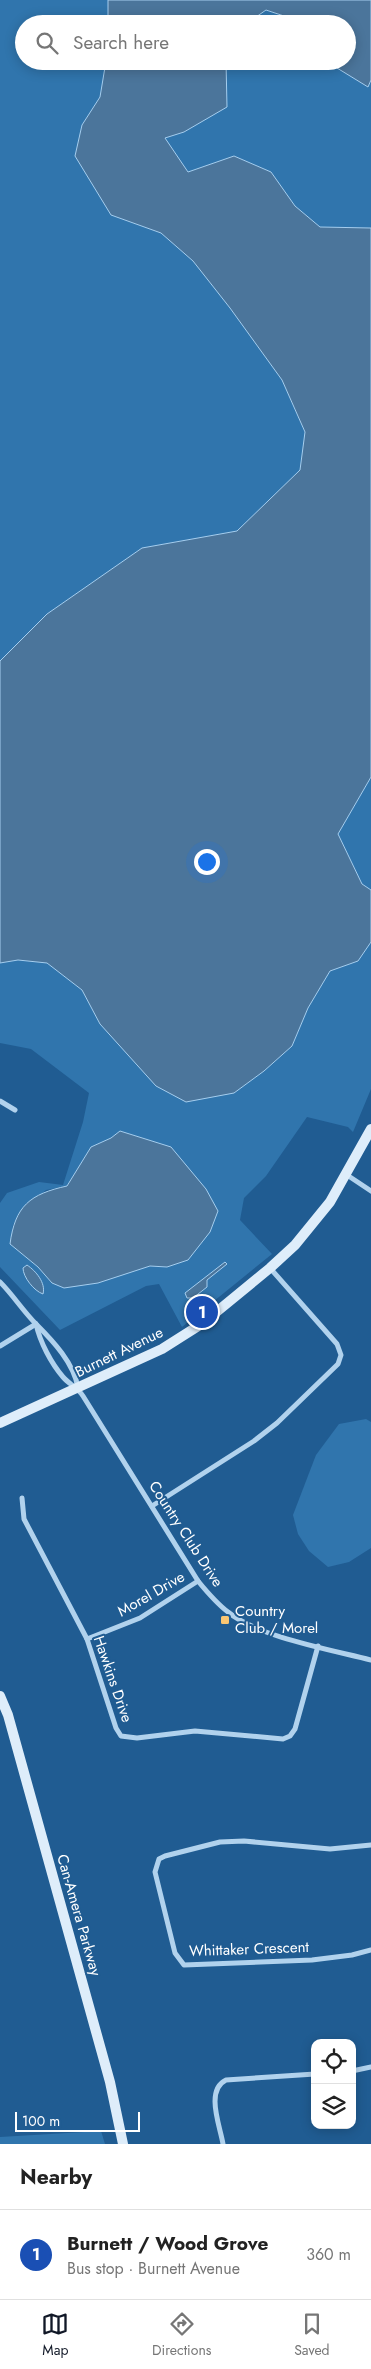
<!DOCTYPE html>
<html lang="en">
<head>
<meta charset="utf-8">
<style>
  :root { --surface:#fff; --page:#f2f2f2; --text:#222; --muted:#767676; --line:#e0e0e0; --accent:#111827 }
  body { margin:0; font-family:Jost,sans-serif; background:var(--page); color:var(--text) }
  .controls { position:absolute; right:15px; bottom:15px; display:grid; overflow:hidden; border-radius:10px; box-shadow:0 2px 12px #0003 }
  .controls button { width:45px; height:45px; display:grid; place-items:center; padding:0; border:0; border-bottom:1px solid var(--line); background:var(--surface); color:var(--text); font:25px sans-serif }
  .scale { position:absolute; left:15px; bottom:12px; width:125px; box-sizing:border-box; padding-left:5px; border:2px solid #fff; border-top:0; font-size:14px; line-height:18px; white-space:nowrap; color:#fff; -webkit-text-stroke:4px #205c92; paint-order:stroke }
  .you { position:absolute; left:206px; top:861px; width:18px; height:18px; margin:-12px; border:4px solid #fff; border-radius:50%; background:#1a73e8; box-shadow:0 0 0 8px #1a73e833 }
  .badge { display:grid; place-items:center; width:32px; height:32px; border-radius:50%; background:var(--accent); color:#fff; font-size:16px; font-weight:700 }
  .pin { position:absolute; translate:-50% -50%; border:2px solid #fff; box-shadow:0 1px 5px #0006 }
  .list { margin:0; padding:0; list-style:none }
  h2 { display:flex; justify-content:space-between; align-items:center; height:65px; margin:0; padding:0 20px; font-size:21px }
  h2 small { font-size:16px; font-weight:400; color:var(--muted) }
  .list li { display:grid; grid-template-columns:32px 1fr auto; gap:15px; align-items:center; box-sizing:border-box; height:90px; padding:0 20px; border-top:1px solid var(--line) }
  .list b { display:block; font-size:19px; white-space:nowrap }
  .list p { margin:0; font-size:16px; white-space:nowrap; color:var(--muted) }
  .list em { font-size:16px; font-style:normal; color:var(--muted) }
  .icon { flex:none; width:28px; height:28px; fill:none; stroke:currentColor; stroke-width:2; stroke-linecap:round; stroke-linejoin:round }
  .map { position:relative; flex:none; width:371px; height:2144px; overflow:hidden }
  .search { position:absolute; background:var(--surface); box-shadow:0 2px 12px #0003; left:15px; right:15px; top:15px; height:55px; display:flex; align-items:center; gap:12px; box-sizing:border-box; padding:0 18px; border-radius:28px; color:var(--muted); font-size:19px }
  .sheet { height:155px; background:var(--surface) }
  nav { display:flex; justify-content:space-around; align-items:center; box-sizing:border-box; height:70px; border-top:1px solid var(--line); background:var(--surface); font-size:14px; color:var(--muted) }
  nav a { display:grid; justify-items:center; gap:2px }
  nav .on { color:var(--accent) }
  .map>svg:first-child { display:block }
</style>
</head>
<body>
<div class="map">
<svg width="371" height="2144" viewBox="0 0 371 2144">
  <rect width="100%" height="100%" fill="#205c92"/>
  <g fill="#3075ad" fill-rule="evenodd">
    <polygon points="0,0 108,0 108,24 24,24 24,61 106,61 100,97 82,125 111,215 161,233 193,261 230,308 282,380 305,433 300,470 237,531 142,548 47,614 0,661"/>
    <polygon points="266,10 308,24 246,24"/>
    <polygon points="226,61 336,61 337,68 368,87 371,80 371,228 320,227 295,206 271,172 234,156 188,172 164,138 184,132 226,107"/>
    <polygon points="371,777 371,890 362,884 338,834"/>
    <path d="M371,942V1089L353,1132L348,1127L307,1117L266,1176L244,1198L240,1220L272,1254L182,1327L159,1284L146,1286L60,1330L0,1267V1203L7,1193L39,1182L63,1185L83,1122L89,1093L31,1049L0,1043V963L18,960L47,963L82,990L100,1024L234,1093L264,1071L292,1046L308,1008L330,971L358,961ZM120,1131L171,1147L185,1167L167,1267L150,1266L125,1273L52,1283L38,1267L10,1244L13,1225L17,1217L46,1190L67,1186L91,1147L111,1138Z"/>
    <polygon points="366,1419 371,1422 371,1548 349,1562 328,1567 309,1551 298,1534 293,1515 316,1455 339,1424"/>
    <polygon points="101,2131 105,2144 0,2144 0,2137"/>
  </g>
  <g fill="#4b759b" stroke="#a5ceef">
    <polygon points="108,0 371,0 371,80 368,87 337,68 336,61 347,61 347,24 308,24 266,10 246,24 108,24"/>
    <polygon points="106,61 226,61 227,107 184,132 165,138 188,172 234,156 271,172 295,206 320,227 371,228 371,777 338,834 362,884 371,890 371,942 358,961 330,971 308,1008 292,1046 264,1071 234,1093 186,1102 156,1086 100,1024 82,990 47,963 18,960 0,963 0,661 47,614 142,548 237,531 300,470 305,432 282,380 230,308 193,261 161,233 111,215 75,156 82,125 100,97"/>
    <path d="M120,1131L171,1147L206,1189L218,1211L210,1232L188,1260L167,1267L150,1266L98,1283L64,1288L52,1283L38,1267L10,1244C15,1206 30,1194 67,1186L91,1147L111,1138Z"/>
    <polygon points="225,1262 227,1264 207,1280 207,1287 193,1298 187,1298 185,1293"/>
    <path d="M27,1265C36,1271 46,1283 43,1294C34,1291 23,1277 23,1268Z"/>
  </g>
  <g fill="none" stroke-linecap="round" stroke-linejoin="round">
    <g stroke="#b1d2ed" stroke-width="5">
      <polyline points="0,1101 15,1110"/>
      <polyline points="347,1175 371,1191"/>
      <path d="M0,1282C13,1295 23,1311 36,1324C53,1341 74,1363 78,1388"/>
      <path d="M36,1324C40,1342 51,1363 63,1377C69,1384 78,1388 83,1396L198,1581C207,1592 216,1603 228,1612C258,1637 332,1650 371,1660"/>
      <polyline points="0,1346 36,1324"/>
      <polyline points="22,1498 24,1519 87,1639 116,1728 121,1736 137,1738 195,1731 283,1739 290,1736 295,1729 318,1646"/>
      <polyline points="152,1506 254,1441 277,1423 338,1364 341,1355 337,1344 270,1268"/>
      <polyline points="87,1639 140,1618 198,1581"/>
      <polyline points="371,1845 330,1849 244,1841 220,1842 165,1856 159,1859 155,1872 175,1953 184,1965 312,1960 352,1955 371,1950"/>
      <polyline points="352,2071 371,2067"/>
      <path d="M223,2144C220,2126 205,2090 226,2080L315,2074"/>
    </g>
    <g stroke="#deedfa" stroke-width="10">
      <polyline points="0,1423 162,1349 203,1323 270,1268 295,1245 330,1202 371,1129"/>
      <polyline points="0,1696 8,1715 110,2082 123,2144"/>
    </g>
  </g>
  <rect fill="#fbc672" stroke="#205c92" stroke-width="2" x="220" y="1615" width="10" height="10" rx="2.5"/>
  <g text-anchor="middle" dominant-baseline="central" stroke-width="4" stroke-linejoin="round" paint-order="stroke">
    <g font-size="15" fill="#fff" stroke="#205c92">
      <text transform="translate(119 1352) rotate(-26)">Burnett Avenue</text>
      <text transform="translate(186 1534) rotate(57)">Country Club Drive</text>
      <text transform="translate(151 1594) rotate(-30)">Morel Drive</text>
      <text transform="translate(113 1679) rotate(71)">Hawkins Drive</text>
      <text transform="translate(79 1915) rotate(74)">Can-Amera Parkway</text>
      <text transform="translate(249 1949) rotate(-2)">Whittaker Crescent</text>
    </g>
    <g font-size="15" fill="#fff" stroke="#205c92" text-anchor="start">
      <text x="235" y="1611">Country<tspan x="235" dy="17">Club / Morel</tspan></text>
    </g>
  </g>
</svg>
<div class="controls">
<button><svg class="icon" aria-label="locate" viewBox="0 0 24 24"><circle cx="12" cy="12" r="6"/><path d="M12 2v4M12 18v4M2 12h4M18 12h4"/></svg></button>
<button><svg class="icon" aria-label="layers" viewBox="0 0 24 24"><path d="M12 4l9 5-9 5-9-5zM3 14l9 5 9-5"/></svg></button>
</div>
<div class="scale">100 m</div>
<div class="you"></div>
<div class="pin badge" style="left:202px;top:1312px;background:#1a4fb4">1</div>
<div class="search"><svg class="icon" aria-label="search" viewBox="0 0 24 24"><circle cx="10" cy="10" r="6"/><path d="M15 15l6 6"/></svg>Search here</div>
</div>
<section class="sheet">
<h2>Nearby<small></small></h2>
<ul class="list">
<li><span class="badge" style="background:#1a4fb4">1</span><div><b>Burnett / Wood Grove</b><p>Bus stop · Burnett Avenue</p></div><em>360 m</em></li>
</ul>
</section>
<nav>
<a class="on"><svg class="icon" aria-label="map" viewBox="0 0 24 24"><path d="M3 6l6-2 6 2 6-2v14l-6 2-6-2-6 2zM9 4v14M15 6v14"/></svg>Map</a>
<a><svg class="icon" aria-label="directions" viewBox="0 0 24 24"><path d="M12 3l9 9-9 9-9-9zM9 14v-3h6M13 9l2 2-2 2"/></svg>Directions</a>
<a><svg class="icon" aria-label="saved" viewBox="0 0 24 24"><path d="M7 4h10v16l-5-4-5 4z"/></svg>Saved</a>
</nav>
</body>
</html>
